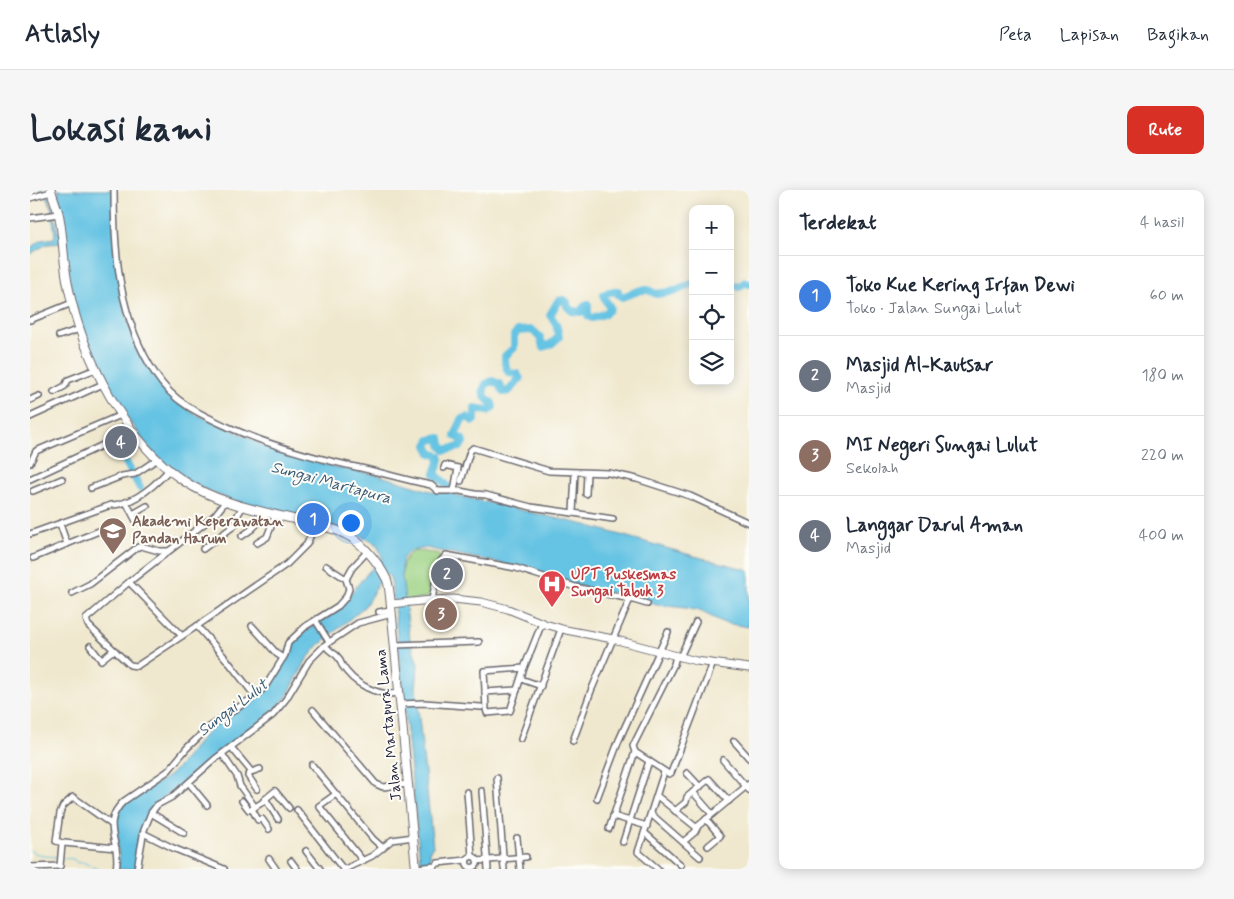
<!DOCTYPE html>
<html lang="id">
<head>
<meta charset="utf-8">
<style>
  :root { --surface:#fff; --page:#f6f6f7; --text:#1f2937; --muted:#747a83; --line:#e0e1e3; --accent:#d93025 }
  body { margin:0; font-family:Mynerve,sans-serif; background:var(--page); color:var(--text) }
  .controls { position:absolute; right:15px; top:15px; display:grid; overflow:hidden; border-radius:10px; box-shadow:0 2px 12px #0003 }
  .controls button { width:45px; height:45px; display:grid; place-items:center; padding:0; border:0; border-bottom:1px solid var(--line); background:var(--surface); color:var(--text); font:25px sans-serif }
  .you { position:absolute; left:320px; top:332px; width:18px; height:18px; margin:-12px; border:4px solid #fff; border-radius:50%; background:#1a73e8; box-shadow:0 0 0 8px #1a73e833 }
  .badge { display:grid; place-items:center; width:32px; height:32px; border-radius:50%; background:var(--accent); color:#fff; font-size:16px; font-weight:700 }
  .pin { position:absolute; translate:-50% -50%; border:2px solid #fff; box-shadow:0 1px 5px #0006 }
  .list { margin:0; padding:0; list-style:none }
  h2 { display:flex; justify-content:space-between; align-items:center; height:65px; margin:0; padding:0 20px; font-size:21px }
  h2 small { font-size:16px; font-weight:400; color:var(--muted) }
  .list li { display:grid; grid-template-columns:32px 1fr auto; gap:15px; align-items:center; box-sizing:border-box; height:80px; padding:0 20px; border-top:1px solid var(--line) }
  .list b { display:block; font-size:19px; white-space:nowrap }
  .list p { margin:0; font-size:16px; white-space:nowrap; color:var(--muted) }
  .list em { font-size:16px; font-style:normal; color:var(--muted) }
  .icon { flex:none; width:28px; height:28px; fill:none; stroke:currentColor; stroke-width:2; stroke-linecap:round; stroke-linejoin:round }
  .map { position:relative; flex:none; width:719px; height:679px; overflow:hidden; border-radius:10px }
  header { display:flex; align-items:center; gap:30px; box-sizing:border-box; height:70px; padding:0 25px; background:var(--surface); border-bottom:1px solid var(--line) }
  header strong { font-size:24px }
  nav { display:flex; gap:28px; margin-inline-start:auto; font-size:18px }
  .intro { display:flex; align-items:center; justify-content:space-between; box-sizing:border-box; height:120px; padding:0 30px }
  h1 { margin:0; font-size:35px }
  .button { padding:12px 22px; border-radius:10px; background:var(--accent); color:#fff; font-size:18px; font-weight:700 }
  main { display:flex; gap:30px; padding:0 30px }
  aside { flex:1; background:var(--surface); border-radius:10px; box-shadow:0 2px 12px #0003 }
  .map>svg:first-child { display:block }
</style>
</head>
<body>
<header>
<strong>Atlasly</strong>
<nav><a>Peta</a><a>Lapisan</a><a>Bagikan</a></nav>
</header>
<div class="intro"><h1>Lokasi kami</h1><a class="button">Rute</a></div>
<main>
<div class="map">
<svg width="719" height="679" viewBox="0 0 719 679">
  <rect width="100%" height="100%" fill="#fdfcf7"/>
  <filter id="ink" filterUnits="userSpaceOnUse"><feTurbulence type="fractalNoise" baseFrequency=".02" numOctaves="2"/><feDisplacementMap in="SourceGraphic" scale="10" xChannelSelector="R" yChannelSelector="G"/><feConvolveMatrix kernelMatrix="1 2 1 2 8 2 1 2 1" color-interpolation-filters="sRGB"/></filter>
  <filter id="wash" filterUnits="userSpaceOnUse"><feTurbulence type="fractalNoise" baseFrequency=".0096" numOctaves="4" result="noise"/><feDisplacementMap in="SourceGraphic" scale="20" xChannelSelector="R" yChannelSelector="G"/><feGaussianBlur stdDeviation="1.12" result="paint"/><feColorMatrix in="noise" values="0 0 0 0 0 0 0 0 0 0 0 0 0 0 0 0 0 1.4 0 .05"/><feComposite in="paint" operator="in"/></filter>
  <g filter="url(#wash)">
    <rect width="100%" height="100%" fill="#f0e8ce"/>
    <path fill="#9cd283" stroke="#5f7a5f" d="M385,361L406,363L410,366L400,407L375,411C372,396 366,367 385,361Z"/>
    <path fill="#65c3e3" stroke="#44728f" d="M9,0H15L24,20L28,43L34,41L28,0H83L84,57L97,127L106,154L125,187L151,214L163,223L218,247L242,261L313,279L348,285L400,301L420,304L556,335L664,366L719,380V437L694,433L670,421L656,418L627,415L606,408L559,399L475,374L396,358L381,361L375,365L372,370V387L380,449L388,475L386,500L403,657L400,659L401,679H391L365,424L361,390L358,384L351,389L335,416L289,455L277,469L256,508L242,522L228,534L185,566L129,611L115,628L108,650V671L106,679H88C93,659 77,639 89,620C100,602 123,598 139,586C154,574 166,552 182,538C196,526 216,519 229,505C236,498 243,490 248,481C252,474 254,464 259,457C271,440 291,434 306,420C322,404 334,384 352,369L351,363L346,354L322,341L205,312L162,294L124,264L81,206L50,131L38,85L35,53L17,54L0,64V58L12,50L24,48L25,45L21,16L18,10Z"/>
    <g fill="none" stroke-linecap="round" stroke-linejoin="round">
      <g stroke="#65c3e3" stroke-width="1">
        <polyline points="0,661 13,666 28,667"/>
        <polyline points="32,668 44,669 47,673 52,672 69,679"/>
      </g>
      <g stroke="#65c3e3" stroke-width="8">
        <polyline points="700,94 709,97 715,92 719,94"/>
        <polyline points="110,298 93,267 88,262 89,258 113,246"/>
        <path d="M418,314C422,297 416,294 405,284L410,269L409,266L401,263L397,255L400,250L410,248L411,255L415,260L430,257L433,252L432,249L425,246L432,229L437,227L443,231L445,229V218L458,221L463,217L462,213C454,208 451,202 456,194L462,191L469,194L473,202L479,201L487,191L490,189L487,184L479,183C475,177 475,173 475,166L484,158V145L488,141L502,140L510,147L513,157L521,154L529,147L526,134L520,125L528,111L534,110L537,112V116L542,121L551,122L555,115L558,114V126L562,128L574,124L579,120L580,117L574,108V105L579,102L588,101V104L592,107L611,100H618L626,104L646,101L663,93"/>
      </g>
    </g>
  </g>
  <g filter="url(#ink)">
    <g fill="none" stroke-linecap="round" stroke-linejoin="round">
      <g stroke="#6a676e" stroke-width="8">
        <g id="street">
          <path d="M84,0C84,64 89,130 126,185C144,213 170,224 198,237C243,257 288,269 335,279C357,284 379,291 401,295L408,301H430L445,304L456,305L501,317L543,323"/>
          <polyline points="0,8 21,2"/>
          <polyline points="0,28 29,24"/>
          <polyline points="0,130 42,113"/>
          <polyline points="29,146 50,139"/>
          <polyline points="24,202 35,196 38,190 66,179"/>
          <polyline points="0,210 9,206"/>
          <polyline points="0,227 73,194"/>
          <polyline points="0,273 6,261 91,225"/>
          <polyline points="414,278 415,275 428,278 424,301"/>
          <polyline points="545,283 543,323 583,329"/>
          <polyline points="0,289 73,255 101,239"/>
          <polyline points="431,291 440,261 443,258 519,281 579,283 607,289 660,306 719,333"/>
          <polyline points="61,298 92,286 105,284 126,270"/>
          <polyline points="3,301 32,289"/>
          <polyline points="556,304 557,283"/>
          <polyline points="96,312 106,331"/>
          <polyline points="103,324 117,316"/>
          <path d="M0,344L81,315C103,315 124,296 138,281"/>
          <polyline points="212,346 222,339 238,323"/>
          <polyline points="227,353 237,347 246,324"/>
          <polyline points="37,354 69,341"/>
          <polyline points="173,359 205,335 206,332 206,328 213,316"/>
          <polyline points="3,368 37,354 30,334"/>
          <polyline points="407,385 411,371 416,365 486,378 545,397 600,409"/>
          <polyline points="316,389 322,378 337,362"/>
          <polyline points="99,392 152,446"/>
          <polyline points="42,403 60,394 108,357 111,356 129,361 138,361"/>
          <polyline points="402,410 407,383"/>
          <polyline points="349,422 361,420"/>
          <polyline points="286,431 299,452"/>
          <polyline points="167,436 197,470 225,506"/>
          <polyline points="222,436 247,464 253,468"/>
          <path d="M295,455C298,460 302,462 306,465C310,468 310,472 312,475C323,494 348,507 370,503"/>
          <polyline points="365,455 449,452"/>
          <polyline points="60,456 71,470 81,462 85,461 100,475 107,476 167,436 257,374 277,354 285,335"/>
          <polyline points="85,461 58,435 56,429 99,392 184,326 196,311"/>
          <polyline points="646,466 644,474 603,556 605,562 639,584 641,583 683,473"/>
          <polyline points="650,467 666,432"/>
          <polyline points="494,478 454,481 456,519 457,523 480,521 494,478 512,433"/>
          <polyline points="491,489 511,496"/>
          <polyline points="455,502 487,500"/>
          <polyline points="370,514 394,513 451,517"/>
          <polyline points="283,520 346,594 353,597 378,594"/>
          <polyline points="491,549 531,439"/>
          <polyline points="543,551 561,501 600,409 617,414"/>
          <polyline points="704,551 719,568"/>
          <polyline points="201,557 220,580 221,582 218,586 227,599"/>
          <polyline points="192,564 207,586 210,596 225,617 236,610 248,629"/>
          <polyline points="693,570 719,600"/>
          <polyline points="282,575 343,649 353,658"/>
          <polyline points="221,582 230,579"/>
          <polyline points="657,583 670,597"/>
          <polyline points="467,588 474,679"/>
          <polyline points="159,593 177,615"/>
          <polyline points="452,601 458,679"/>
          <polyline points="437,602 442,666"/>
          <polyline points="663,602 682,624"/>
          <polyline points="306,604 289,616 333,671"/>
          <polyline points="627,606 667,638"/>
          <polyline points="567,608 589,550 638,442"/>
          <polyline points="234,610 245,601 259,618"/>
          <polyline points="212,611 219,620 222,619"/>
          <polyline points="225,617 222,619 228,630 232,629 239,639"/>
          <polyline points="267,620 313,679"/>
          <polyline points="645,621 656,612 657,607 679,589 699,611"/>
          <polyline points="121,623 154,643"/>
          <polyline points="621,624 670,667"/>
          <polyline points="583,626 617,636"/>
          <polyline points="676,629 690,646 678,656"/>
          <polyline points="579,639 605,562"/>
          <polyline points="113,643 143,658 194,679"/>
          <polyline points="615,643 651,675"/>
          <polyline points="487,648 490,679"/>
          <polyline points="593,652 619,571"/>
          <polyline points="653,652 665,642 668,636 719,594"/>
          <polyline points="33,653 26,651 30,623 33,616 43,607 81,634"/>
          <polyline points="276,661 290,679"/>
          <circle cx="442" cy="672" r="5.5"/>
          <polyline points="239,669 246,679"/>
          <polyline points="261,671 267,679"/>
          <polyline points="447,671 496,667"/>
          <polyline points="0,677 30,676 32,654 34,653 86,658"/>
          <polyline points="386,678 405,676 408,673 436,670"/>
          <path d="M86,679C92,653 69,634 94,611L138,581L157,558L178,538L225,506L235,497L255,465L258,453L276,436L308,416L316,407L319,399L316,389L296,376"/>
          <polyline points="107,679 114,640 121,623 127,615 142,607 185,569 243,525 256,509 279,471 295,455 328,433 362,424"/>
          <polyline points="315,679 342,666 362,650 383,647"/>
          <polyline points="628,679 608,662 634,582"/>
        </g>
      </g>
      <g stroke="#6a676e" stroke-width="9">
        <polyline id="secondary" points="361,414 402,410 423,409 451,412 478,419 515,434 536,440 583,449 666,471 719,478"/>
      </g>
      <g stroke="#6a676e" stroke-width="10">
        <path id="primary" d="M21,0C23,8 27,17 29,25C34,50 33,76 39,100C53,167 96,253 154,291C190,315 237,322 279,333C291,336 304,338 315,344C331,351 348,372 356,388C359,393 359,400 360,406L386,679"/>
      </g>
      <use href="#street" stroke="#fff" stroke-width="5"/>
      <use href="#secondary" stroke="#fff" stroke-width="7"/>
      <use href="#primary" stroke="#fff" stroke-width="8"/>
    </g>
  </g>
  <defs>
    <g id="university-pin" transform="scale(1.4375)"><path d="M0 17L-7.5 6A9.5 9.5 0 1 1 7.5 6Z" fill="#8d6e63" stroke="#fdfcf7"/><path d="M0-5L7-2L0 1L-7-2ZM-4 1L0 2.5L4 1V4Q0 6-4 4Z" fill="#fff"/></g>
    <g id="hospital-pin" transform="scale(1.4375)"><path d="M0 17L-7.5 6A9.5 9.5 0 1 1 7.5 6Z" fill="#e0444e" stroke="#fdfcf7"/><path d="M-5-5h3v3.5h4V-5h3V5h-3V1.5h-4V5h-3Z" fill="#fff"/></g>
  </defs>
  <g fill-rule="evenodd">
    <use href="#university-pin" x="83" y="341"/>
    <use href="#hospital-pin" x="522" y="394"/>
  </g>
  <g text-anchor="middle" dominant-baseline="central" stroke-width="4" stroke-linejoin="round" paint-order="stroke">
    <g font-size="15" font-weight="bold" fill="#785e54" stroke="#fdfcf7" text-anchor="start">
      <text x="102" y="332">Akademi Keperawatan<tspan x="102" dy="17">Pandan Harum</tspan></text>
    </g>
    <g font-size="15" font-weight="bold" fill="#be3a42" stroke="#fdfcf7" text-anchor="start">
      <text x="541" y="385">UPT Puskesmas<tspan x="541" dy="17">Sungai Tabuk 3</tspan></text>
    </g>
    <g font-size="15" fill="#22223b" stroke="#fdfcf7">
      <text transform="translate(359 535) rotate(-96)">Jalan Martapura Lama</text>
    </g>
    <g font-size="16" font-style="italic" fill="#395a76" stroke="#fdfcf7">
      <text transform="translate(301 293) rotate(15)">Sungai Martapura</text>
      <text transform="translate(203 518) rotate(-37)">Sungai Lulut</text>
    </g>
  </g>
</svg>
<div class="controls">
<button>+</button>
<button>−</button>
<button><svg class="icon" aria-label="locate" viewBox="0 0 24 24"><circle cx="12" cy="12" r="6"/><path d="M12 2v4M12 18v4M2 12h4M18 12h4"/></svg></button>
<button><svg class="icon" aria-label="layers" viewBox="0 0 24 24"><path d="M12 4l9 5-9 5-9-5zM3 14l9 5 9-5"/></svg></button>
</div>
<div class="you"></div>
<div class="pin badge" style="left:283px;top:329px;background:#3f7fe0">1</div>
<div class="pin badge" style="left:417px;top:384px;background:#6b7280">2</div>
<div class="pin badge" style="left:411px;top:424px;background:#8d6e63">3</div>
<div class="pin badge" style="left:91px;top:252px;background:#6b7280">4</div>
</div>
<aside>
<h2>Terdekat<small>4 hasil</small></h2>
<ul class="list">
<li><span class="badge" style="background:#3f7fe0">1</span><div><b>Toko Kue Kering Irfan Dewi</b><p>Toko · Jalan Sungai Lulut</p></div><em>60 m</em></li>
<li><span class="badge" style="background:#6b7280">2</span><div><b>Masjid Al-Kautsar</b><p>Masjid</p></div><em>180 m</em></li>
<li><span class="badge" style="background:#8d6e63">3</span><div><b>MI Negeri Sungai Lulut</b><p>Sekolah</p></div><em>220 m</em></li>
<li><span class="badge" style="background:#6b7280">4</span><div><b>Langgar Darul Aman</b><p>Masjid</p></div><em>400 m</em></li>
</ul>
</aside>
</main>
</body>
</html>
